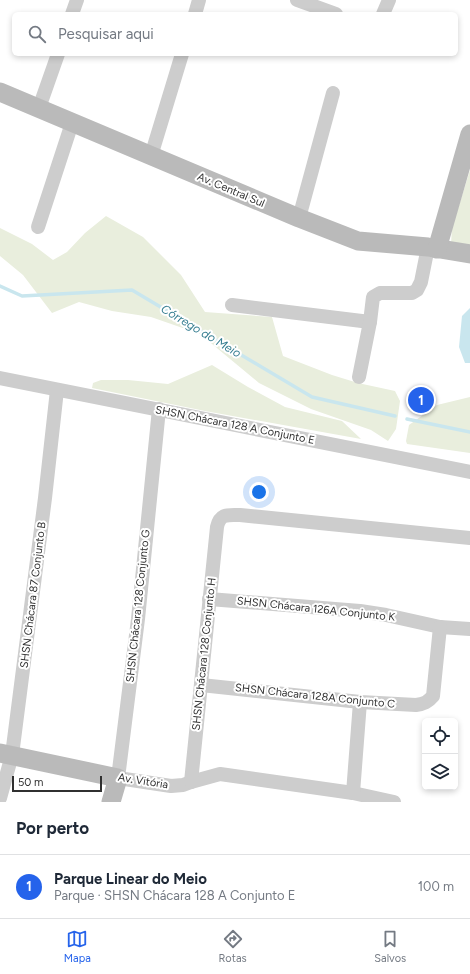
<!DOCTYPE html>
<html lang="pt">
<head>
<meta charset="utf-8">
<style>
  :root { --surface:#fff; --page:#f2f2f3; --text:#1f2937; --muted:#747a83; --line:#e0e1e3; --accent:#2563eb }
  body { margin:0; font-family:Figtree,sans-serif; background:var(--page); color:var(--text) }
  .controls { position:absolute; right:12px; bottom:12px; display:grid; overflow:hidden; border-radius:6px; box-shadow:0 2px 6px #0003 }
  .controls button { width:36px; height:36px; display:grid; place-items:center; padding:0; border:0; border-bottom:1px solid var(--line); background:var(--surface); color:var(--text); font:20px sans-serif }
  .scale { position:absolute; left:12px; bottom:10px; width:90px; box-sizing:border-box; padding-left:4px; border:2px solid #303030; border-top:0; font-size:11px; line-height:14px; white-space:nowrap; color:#303030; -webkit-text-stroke:3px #fff; paint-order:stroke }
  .you { position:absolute; left:259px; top:492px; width:14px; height:14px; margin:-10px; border:3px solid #fff; border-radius:50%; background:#1a73e8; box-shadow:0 0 0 6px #1a73e833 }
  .badge { display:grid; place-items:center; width:26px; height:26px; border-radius:50%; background:var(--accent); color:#fff; font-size:13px; font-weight:700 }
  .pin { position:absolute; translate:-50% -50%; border:2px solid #fff; box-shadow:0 1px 4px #0006 }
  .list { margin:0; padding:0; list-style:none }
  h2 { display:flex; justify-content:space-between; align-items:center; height:52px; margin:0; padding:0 16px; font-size:17px }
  h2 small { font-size:13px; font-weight:400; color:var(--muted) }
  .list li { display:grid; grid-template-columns:26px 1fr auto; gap:12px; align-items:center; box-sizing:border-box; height:64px; padding:0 16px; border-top:1px solid var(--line) }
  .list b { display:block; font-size:15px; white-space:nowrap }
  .list p { margin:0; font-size:13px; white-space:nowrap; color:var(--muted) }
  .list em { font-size:13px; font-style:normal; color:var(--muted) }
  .icon { flex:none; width:22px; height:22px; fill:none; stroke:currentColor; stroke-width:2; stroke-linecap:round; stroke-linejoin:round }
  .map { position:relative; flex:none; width:470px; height:802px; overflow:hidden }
  .search { position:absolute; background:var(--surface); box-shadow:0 2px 6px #0003; left:12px; right:12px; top:12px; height:44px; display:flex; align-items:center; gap:10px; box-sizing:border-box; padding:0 14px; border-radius:6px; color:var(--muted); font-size:15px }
  .sheet { height:116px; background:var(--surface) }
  nav { display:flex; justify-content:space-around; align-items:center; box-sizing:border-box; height:56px; border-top:1px solid var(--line); background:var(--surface); font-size:11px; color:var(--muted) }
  nav a { display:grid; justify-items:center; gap:2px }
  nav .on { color:var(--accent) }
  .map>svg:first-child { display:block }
</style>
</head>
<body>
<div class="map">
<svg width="470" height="802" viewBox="0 0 470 802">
  <rect width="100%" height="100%" fill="#fff"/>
  <g fill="#e9eedd">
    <polygon points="470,170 470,249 451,244 452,228"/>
    <polygon points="106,216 143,237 181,275 205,312 272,317 283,356 332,375 358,383 395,391 400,401 396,429 388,441 371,430 311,409 259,383 200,334 151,317 112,311 79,302 52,313 23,275 0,256 0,228 32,244 53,260 67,252 85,233"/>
    <polygon points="212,365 248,387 285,407 342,421 361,439 205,411 92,388 93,383 101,380 128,380 168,384"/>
    <polygon points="470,397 470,453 407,444 406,441 409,425 437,405"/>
  </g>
  <polygon fill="#c9e6ee" points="470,308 470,363 465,363 459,347 462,316"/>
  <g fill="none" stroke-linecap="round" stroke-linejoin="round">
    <g stroke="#c9e6ee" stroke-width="3.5">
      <polyline points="0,286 22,296 132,290 312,397 395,416"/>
      <polyline points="407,419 470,432"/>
    </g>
    <g stroke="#cdcdcd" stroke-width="14">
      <polyline points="297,0 336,14"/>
      <polyline points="72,14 77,0"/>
      <polyline points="195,14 199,0"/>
      <polyline points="383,14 389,0"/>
      <polyline points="39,108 58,54"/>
      <polyline points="151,156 182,54"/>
      <polyline points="299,218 333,93"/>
      <polyline points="38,227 72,123"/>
      <polyline points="232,305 370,322"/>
      <polyline points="359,377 370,322 373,297 380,293 412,293 417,290 421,282 428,247"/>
      <polyline points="0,378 470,472"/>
      <polyline points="159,409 138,619 118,778 171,786 183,785 191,782 220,774 353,793 394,802"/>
      <polyline points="209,599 360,611 386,615 440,627 470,629"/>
      <path d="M201,685L360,702L416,705C424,704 428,702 433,696L440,627"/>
      <path d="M191,782L217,527C220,513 228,515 240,515L470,538"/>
      <polyline points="353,793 360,702"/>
      <polyline points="0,798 12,755 45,498 57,390"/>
    </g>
    <g stroke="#bababa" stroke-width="19">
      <polyline points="0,92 299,218 358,241 428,247 470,254"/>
      <polyline points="437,249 470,134"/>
      <polyline points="0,753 118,778 111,802"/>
    </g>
  </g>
  <g text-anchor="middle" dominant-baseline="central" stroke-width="4" stroke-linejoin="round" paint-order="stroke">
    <g font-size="11" fill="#303030" stroke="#fff">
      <text transform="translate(231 190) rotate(23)">Av. Central Sul</text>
      <text transform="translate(235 425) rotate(11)">SHSN Chácara 128 A Conjunto E</text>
      <text transform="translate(33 595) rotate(-83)">SHSN Chácara 87 Conjunto B</text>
      <text transform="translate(138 606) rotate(-84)">SHSN Chácara 128 Conjunto G</text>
      <text transform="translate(316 609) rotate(6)">SHSN Chácara 126A Conjunto K</text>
      <text transform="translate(204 654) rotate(-84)">SHSN Chácara 128 Conjunto H</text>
      <text transform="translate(315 696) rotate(6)">SHSN Chácara 128A Conjunto C</text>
      <text transform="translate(143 781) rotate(9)">Av. Vitória</text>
    </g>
    <g font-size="12" font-style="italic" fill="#367e91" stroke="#fff">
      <text transform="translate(201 331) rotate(31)">Córrego do Meio</text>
    </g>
  </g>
</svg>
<div class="controls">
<button><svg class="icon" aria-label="locate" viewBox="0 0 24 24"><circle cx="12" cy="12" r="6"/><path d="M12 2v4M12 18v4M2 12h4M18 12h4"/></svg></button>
<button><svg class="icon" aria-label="layers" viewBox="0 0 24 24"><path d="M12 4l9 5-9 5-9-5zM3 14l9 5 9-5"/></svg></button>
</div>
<div class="scale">50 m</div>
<div class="you"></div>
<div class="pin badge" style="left:421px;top:400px">1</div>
<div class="search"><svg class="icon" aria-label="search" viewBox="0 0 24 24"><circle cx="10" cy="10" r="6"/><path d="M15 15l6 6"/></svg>Pesquisar aqui</div>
</div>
<section class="sheet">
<h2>Por perto<small></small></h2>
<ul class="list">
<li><span class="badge">1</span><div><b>Parque Linear do Meio</b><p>Parque · SHSN Chácara 128 A Conjunto E</p></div><em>100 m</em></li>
</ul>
</section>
<nav>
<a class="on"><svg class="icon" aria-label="map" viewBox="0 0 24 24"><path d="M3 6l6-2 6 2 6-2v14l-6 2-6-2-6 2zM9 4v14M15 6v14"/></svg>Mapa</a>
<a><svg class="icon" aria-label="directions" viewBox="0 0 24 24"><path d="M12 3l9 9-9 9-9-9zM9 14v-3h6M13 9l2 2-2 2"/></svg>Rotas</a>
<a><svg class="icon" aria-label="saved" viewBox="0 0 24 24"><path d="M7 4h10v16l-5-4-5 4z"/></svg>Salvos</a>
</nav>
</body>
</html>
